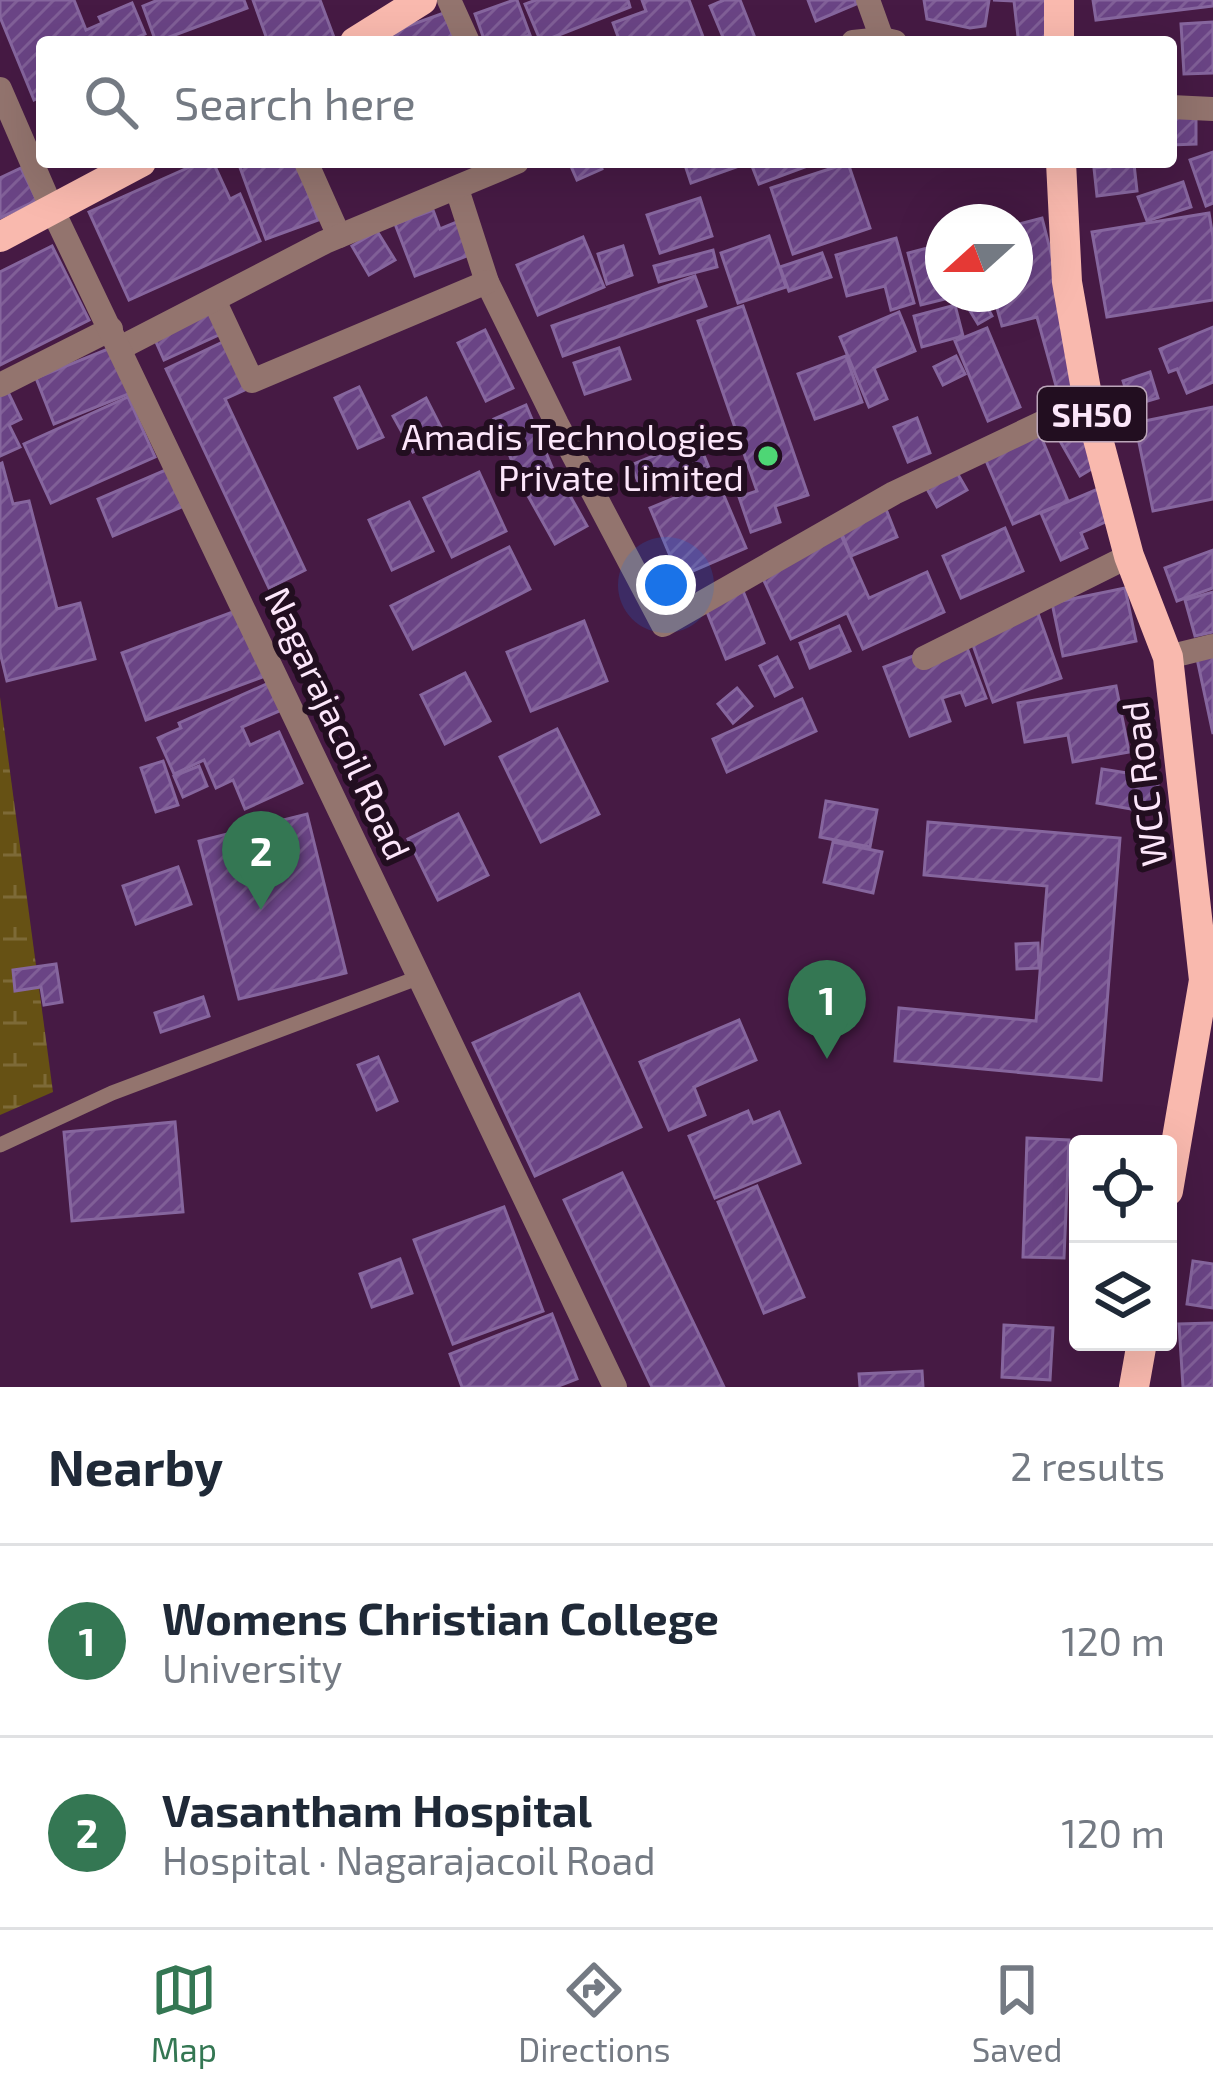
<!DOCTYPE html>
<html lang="en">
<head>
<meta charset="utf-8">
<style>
  :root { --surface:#fff; --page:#f2f2f3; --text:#1f2937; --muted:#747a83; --line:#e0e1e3; --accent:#347753 }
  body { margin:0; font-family:"Exo 2",sans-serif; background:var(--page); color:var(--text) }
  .controls { position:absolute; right:36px; bottom:36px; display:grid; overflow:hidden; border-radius:12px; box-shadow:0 12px 48px #0002 }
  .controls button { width:108px; height:108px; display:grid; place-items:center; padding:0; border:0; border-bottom:3px solid var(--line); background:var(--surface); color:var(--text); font:60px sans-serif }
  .compass { position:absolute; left:925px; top:204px; width:108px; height:108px; border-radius:50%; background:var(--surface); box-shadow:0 12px 48px #0002; rotate:249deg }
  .you { position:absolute; left:666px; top:585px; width:42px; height:42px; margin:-30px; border:9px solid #fff; border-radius:50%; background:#1a73e8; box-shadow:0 0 0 18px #1a73e833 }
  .badge { display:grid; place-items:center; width:78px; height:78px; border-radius:50%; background:var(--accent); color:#fff; font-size:39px; font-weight:700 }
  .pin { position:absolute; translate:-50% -99px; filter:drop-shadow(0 3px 6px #0008) }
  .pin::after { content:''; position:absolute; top:63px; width:42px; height:36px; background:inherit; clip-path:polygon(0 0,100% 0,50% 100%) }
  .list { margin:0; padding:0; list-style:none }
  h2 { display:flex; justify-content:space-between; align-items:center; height:156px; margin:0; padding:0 48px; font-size:51px }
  h2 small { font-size:39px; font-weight:400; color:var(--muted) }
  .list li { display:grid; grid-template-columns:78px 1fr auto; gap:36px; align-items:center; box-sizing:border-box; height:192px; padding:0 48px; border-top:3px solid var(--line) }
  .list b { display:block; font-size:45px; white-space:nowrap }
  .list p { margin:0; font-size:39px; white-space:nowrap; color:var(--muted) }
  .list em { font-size:39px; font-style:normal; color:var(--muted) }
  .icon { flex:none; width:66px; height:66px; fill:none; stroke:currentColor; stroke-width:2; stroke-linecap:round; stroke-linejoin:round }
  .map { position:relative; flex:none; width:1213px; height:1387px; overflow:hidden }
  .search { position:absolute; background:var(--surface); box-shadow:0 12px 48px #0002; left:36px; right:36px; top:36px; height:132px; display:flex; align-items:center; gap:30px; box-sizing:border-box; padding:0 42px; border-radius:12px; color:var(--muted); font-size:45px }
  .sheet { height:540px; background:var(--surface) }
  nav { display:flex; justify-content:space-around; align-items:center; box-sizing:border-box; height:168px; border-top:3px solid var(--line); background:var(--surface); font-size:33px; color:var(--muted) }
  nav a { display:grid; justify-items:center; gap:6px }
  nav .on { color:var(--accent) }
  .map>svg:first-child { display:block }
</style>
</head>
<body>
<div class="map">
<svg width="1213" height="1387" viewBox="0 0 1213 1387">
  <defs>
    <pattern id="wetland-marsh" width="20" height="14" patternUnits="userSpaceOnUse" patternTransform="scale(3)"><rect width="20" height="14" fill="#665114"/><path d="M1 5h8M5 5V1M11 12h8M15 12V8" fill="none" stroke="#7d6a37"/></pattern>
    <pattern id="building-hatch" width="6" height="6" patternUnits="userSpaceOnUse" patternTransform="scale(3)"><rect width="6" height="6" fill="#6a4485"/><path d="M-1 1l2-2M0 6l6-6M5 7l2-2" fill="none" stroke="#805f97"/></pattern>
  </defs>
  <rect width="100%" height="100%" fill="#461a44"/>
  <polygon fill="url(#wetland-marsh)" points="0,697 53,1092 0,1115"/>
  <g fill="url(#building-hatch)" stroke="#86669e" stroke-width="3">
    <polygon points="0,0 74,0 86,30 102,23 99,17 132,3 145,34 126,42 42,42 42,96 34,100 0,17"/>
    <polygon points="158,0 244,0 247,8 156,42 143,6"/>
    <polygon points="253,0 320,0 335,40 268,42"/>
    <polygon points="514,0 517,0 530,35 509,42 485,42 475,14"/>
    <polygon points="536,0 628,0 630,7 541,42 525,4"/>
    <polygon points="642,0 689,0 705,42 620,42 613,23 646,11"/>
    <polygon points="724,0 740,0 755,38 745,42 725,42 710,6"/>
    <polygon points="808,0 855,0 856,4 816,21"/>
    <polygon points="924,0 989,0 985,26 970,28 927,19"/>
    <polygon points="993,0 1053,0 1046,42 1018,37 1014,1"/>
    <polygon points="1093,0 1213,0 1213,6 1096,20"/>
    <polygon points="444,13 455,42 369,42 369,40"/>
    <polygon points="1213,22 1213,73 1184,74 1181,24"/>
    <polygon points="1171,117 1196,117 1196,144 1171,145"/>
    <polygon points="1213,152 1213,203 1206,206 1190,160"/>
    <polygon points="201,162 213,162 230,199 240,194 260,241 129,300 89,212"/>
    <polygon points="238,162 297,162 318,220 266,239"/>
    <polygon points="573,162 600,162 602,169 577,180 570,164"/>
    <polygon points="684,162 734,162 736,167 691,183"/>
    <polygon points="762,162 818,162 759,184 752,166"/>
    <polygon points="848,163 870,228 793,254 771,188"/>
    <polygon points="1134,164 1137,191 1097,196 1094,168"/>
    <polygon points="21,168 37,200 0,218 0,178"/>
    <polygon points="1183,182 1191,207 1147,221 1138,197"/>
    <polygon points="700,198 712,236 660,253 647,215"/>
    <polygon points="433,210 440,229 464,219 477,252 415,276 395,224"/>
    <polygon points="1209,213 1213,237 1213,300 1107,317 1092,232"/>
    <polygon points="1042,218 1085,386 1058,393 1037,317 1002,326 993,294 1015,294 1015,225"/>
    <polygon points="377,231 395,260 369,275 352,246"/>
    <polygon points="769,236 786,287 738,303 721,253"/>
    <polygon points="583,237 604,287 538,315 517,265"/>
    <polygon points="896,238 914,303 891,310 885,286 847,296 836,255"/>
    <polygon points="943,244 943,294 965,294 921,305 908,253"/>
    <polygon points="52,246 89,320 0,365 0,272"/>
    <polygon points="623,246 632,275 607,284 598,254"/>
    <polygon points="713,250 717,267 659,282 654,266"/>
    <polygon points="822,253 831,277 789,291 780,267"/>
    <polygon points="695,276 706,306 563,356 552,326"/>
    <polygon points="977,294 980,294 992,316 978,324 964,301"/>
    <polygon points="955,305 963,336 922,347 914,316"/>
    <polygon points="743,306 808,495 775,506 780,522 751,532 739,497 757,491 698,321"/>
    <polygon points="211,307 223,333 164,360 152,333"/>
    <polygon points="899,312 915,351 874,368 887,399 869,407 840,337"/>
    <polygon points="1213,327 1213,382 1187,393 1177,369 1169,372 1160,349"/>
    <polygon points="987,328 1020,407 988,421 955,341"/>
    <polygon points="485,330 513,388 486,401 458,343"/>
    <polygon points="227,340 249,388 225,399 305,570 269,588 166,369"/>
    <polygon points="113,347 131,393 54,424 36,378"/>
    <polygon points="619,348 630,379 585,394 574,363"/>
    <polygon points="846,356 862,402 815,419 798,374"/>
    <polygon points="956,356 965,374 943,385 934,367"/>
    <polygon points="1150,372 1158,398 1131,406 1123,381"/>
    <polygon points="359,387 383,437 358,448 335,398"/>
    <polygon points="8,392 21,419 9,425 20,447 0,456 0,396"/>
    <polygon points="128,397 155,457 51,503 24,444"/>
    <polygon points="426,398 445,435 413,452 393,416"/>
    <polygon points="526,405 552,467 520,480 494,419"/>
    <polygon points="1213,407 1213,499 1153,511 1135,423"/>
    <polygon points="1085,408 1113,456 1080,476 1052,427"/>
    <polygon points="917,418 930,453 908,462 894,427"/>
    <polygon points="1039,432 1068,501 1013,524 984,456"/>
    <polygon points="697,438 709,468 644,495 631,465"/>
    <polygon points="2,463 13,504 29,501 57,609 80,603 95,659 7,681 0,652 0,464"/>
    <polygon points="168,469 184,506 113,536 98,499"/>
    <polygon points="956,471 967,490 937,507 926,487"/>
    <polygon points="479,472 506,531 452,557 424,498"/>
    <polygon points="714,472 746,548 679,577 650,508 677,497 674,489"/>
    <polygon points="559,476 587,526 555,544 527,494"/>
    <polygon points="1117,481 1130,511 1081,533 1087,548 1061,560 1041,513"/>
    <polygon points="409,502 433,551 392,570 369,520"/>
    <polygon points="884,504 897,537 851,556 838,524"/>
    <polygon points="1005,528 1023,571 961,598 943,556"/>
    <polygon points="841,535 869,598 927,572 944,612 863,649 847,613 791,639 760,572"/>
    <polygon points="509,547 530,589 413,649 391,606"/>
    <polygon points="1213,550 1213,588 1177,601 1165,568"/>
    <polygon points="739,581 764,643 726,659 701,597"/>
    <polygon points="1125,588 1136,641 1063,656 1052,603"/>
    <polygon points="1213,592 1213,632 1195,636 1185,600"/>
    <polygon points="1035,605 1061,678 993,702 967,628"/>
    <polygon points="241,609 265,676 146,720 122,653"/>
    <polygon points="584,621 607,681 531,711 507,652"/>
    <polygon points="839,626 850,651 810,668 800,643"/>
    <polygon points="963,637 986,698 966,705 961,692 942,698 950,721 910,736 884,667"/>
    <polygon points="1213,651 1213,734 1196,654"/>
    <polygon points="777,657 792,687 775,696 760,666"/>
    <polygon points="465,673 490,721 445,744 421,695"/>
    <polygon points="271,682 284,709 242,727 250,745 279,732 302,783 245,809 233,780 216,788 204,760 174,774 158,738 181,728 179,723"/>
    <polygon points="1116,686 1129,752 1073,762 1068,735 1025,742 1018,703"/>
    <polygon points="737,688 752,706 733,723 718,704"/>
    <polygon points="802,699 816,731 727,772 713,739"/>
    <polygon points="557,729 599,814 541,842 500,757"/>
    <polygon points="163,761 178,805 156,812 141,768"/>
    <polygon points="199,766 207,786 183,797 174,776"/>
    <polygon points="1102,769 1159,778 1154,813 1097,803"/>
    <polygon points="826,801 877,810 870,847 820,837"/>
    <polygon points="307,814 346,973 239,999 199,841"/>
    <polygon points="458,814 488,875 438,900 408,839"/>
    <polygon points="928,822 1120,838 1101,1080 895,1061 899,1008 1036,1021 1047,886 924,875"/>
    <polygon points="833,842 882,852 873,893 824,882"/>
    <polygon points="178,867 191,904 136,924 123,886"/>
    <polygon points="1038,943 1039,968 1017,969 1016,944"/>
    <polygon points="56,964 62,1002 44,1005 41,987 15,991 13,970"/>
    <polygon points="579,994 641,1127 535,1176 473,1043"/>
    <polygon points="203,997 209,1016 161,1032 155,1013"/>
    <polygon points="739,1020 756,1060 694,1087 705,1115 669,1130 640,1062"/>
    <polygon points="378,1057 397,1101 377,1110 358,1065"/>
    <polygon points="748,1111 753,1123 779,1112 800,1163 715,1198 689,1136"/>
    <polygon points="175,1122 183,1212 72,1221 64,1132"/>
    <polygon points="1027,1138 1069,1140 1064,1258 1023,1257"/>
    <polygon points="622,1173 724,1387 652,1387 564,1200"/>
    <polygon points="757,1186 804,1297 764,1313 718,1202"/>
    <polygon points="504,1207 543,1311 453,1344 414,1240"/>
    <polygon points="400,1259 412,1293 372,1307 360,1274"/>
    <polygon points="1193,1261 1213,1264 1213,1308 1187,1304"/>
    <polygon points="552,1314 577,1379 556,1387 462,1387 450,1354"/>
    <polygon points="1213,1323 1213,1387 1183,1387 1179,1324"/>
    <polygon points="1004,1325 1053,1328 1050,1380 1002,1377"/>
    <polygon points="922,1371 923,1387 860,1387 859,1374"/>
  </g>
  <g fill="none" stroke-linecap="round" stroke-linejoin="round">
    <polyline stroke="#93746e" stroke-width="15" points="0,1145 112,1093 420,977"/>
    <g stroke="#93746e" stroke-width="24">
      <polyline points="449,0 468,42"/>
      <polyline points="868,0 882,39"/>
      <polyline points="853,42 882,39 895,42"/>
      <polyline points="1171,107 1213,109"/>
      <polyline points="306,162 339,236"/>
      <polyline points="457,189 487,282 557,424 663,625 894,493 1088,401"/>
      <polyline points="214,300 252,381 487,282"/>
      <polyline points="120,348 325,242 517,162"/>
      <polyline points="0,385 111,329"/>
      <polyline points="1168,657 1213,646"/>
      <polyline points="924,658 1129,556"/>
    </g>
    <polyline stroke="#93746e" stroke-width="24" points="0,89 52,209 615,1387"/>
    <g stroke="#f9b9ae" stroke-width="30">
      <polyline points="355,42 422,0"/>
      <polyline points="1059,42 1059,0"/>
      <polyline points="1061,162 1067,282 1088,401 1129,556 1168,657 1204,980 1168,1191"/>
      <polyline points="0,237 141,162"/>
      <polyline points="1134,1387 1142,1342"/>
    </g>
  </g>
  <circle fill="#4ed675" stroke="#220e20" stroke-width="4.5" cx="768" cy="456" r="12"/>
  <g text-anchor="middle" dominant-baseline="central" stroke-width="12" stroke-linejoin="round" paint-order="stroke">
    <rect fill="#220e20" stroke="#bba5b9" stroke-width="3" x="1038" y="387" width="108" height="54" rx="9"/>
    <g font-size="33" font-weight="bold" fill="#fce6fa">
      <text x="1092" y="414">SH50</text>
    </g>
    <g font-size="36" fill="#fce6fa" stroke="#220e20" text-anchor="end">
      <text x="744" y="435">Amadis Technologies<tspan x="744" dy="41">Private Limited</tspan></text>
    </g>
    <g font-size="36" fill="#fce6fa" stroke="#220e20">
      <text transform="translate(339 723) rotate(65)">Nagarajacoil Road</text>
      <text transform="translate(1143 784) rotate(-97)">WCC Road</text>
    </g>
  </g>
</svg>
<div class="controls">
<button><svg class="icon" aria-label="locate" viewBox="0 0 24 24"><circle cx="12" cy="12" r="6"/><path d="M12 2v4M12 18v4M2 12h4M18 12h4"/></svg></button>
<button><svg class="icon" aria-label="layers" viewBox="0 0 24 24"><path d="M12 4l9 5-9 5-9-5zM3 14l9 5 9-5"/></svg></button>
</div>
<svg class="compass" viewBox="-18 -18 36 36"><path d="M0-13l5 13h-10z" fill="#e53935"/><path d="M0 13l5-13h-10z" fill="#747a83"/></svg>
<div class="you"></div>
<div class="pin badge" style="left:827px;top:1059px">1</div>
<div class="pin badge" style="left:261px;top:910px">2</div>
<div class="search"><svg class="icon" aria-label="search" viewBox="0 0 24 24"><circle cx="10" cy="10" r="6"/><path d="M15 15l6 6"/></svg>Search here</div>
</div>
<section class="sheet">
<h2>Nearby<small>2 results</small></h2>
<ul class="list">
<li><span class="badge">1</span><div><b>Womens Christian College</b><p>University</p></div><em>120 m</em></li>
<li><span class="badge">2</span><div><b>Vasantham Hospital</b><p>Hospital · Nagarajacoil Road</p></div><em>120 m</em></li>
</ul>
</section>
<nav>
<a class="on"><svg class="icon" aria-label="map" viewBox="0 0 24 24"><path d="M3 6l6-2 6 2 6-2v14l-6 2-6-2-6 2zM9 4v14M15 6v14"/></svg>Map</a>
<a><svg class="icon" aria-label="directions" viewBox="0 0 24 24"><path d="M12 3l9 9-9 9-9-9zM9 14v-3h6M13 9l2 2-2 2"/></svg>Directions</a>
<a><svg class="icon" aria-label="saved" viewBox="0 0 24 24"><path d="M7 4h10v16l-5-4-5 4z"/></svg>Saved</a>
</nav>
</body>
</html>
